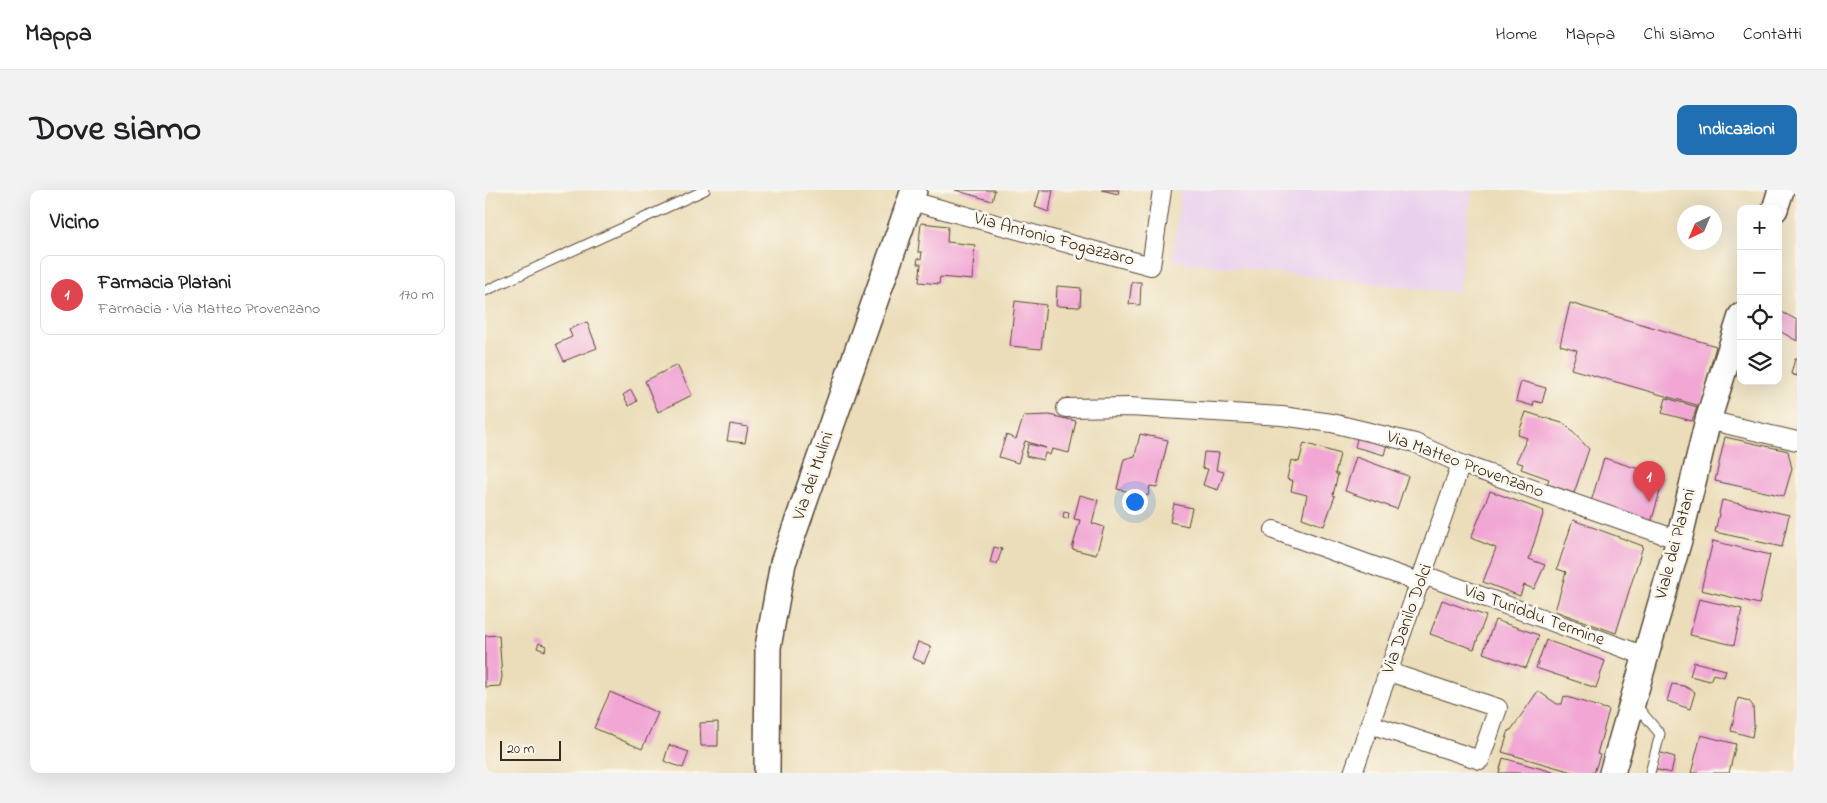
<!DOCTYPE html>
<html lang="it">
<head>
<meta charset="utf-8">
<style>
  :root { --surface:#fff; --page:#f2f2f2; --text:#202124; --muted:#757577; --line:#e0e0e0; --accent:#1f6fb2 }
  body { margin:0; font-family:"Indie Flower",sans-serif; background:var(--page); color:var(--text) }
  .controls { position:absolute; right:15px; top:15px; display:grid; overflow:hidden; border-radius:10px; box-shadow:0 5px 20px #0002 }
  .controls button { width:45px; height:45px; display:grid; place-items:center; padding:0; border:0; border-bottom:1px solid var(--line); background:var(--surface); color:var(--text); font:25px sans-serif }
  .compass { position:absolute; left:1192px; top:15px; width:45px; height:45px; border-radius:50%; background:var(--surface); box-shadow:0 5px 20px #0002; rotate:224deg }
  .scale { position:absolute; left:15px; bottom:12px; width:61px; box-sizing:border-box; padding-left:5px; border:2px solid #3b2a1e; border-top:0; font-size:14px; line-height:18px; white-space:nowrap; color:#3b2a1e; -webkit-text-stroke:4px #fbf7ec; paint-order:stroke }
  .you { position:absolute; left:649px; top:311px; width:18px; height:18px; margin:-12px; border:4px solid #fff; border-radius:50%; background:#1a73e8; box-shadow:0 0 0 8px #1a73e833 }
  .badge { display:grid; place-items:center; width:32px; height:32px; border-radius:50%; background:var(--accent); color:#fff; font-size:16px; font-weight:700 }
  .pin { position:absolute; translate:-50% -41px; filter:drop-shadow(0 1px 2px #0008) }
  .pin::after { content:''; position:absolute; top:26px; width:18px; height:15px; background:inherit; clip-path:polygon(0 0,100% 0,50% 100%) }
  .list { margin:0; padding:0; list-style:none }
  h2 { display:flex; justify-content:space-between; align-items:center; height:65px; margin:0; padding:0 20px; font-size:21px }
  h2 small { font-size:16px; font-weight:400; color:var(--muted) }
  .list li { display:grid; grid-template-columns:32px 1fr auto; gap:15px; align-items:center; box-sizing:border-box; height:80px; margin:0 10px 10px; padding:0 10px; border:1px solid var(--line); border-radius:10px }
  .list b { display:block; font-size:19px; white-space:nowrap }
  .list p { margin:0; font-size:16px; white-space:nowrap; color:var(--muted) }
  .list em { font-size:16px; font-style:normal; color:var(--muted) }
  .icon { flex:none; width:28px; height:28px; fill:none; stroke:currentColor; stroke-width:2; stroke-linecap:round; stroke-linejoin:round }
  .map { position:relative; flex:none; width:1312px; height:583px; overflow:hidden; border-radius:10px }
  header { display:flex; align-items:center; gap:30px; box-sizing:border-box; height:70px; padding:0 25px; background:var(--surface); border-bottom:1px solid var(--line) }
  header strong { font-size:24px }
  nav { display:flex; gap:28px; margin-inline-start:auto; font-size:18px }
  .intro { display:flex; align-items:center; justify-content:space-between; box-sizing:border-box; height:120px; padding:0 30px }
  h1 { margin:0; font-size:35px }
  .button { padding:12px 22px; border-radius:10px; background:var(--accent); color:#fff; font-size:18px; font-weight:700 }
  main { display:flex; gap:30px; padding:0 30px }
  aside { flex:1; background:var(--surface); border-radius:10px; box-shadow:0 5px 20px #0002 }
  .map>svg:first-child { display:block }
</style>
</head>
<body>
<header>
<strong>Mappa</strong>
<nav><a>Home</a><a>Mappa</a><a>Chi siamo</a><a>Contatti</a></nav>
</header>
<div class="intro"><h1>Dove siamo</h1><a class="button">Indicazioni</a></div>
<main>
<aside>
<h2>Vicino<small></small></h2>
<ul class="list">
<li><span class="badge" style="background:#e0444e">1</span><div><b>Farmacia Platani</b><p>Farmacia · Via Matteo Provenzano</p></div><em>170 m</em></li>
</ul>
</aside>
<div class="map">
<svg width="1312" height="583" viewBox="0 0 1312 583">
  <rect width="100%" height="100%" fill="#fbf7ec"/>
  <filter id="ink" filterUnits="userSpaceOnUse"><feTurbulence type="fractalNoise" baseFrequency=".02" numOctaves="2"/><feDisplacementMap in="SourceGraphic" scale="10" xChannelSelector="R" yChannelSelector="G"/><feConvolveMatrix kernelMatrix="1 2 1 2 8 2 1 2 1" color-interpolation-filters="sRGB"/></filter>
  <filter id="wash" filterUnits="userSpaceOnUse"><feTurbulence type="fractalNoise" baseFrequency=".0096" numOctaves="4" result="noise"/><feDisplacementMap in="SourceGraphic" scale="20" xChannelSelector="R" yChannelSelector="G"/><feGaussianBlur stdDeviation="1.12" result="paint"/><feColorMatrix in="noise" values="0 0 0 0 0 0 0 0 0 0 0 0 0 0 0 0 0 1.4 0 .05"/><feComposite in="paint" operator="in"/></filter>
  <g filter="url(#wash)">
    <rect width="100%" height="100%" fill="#ebddb9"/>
    <polygon fill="#e9d1ed" points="696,0 987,0 973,103 687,71"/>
    <g id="blocks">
      <g fill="#f1a6d4">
        <polygon points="470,0 510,0 507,11"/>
        <polygon points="555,0 568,0 564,22 550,17"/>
        <polygon points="617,0 634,0 633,4"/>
        <polygon points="436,33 463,36 462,52 490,55 487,90 455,87 454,94 434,92 436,74 432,74 433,68 436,69 437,62 433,62"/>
        <polygon points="647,92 656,92 655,115 644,114"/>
        <polygon points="572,96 596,98 595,117 571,116"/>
        <polygon points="530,111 561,115 556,159 525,156"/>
        <polygon points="1085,113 1231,156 1215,216 1086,179 1092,160 1075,155"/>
        <polygon points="1293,120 1312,130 1312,151 1293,140"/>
        <polygon points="102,132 112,158 79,171 71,154 87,147 84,139"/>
        <polygon points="1310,169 1312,169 1312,186 1306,184"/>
        <polygon points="192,175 207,205 173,222 160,191"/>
        <polygon points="1036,191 1061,198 1057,213 1049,211 1048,216 1031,211"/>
        <polygon points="146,200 152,211 144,216 138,205"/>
        <polygon points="1181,208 1212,217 1207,231 1177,223"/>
        <polygon points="1041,222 1080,234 1104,259 1089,303 1062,294 1064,289 1036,279 1038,274 1031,272 1042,248 1033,245"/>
        <polygon points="564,225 591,231 584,263 567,259 565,265 560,263 558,270 541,266 543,254 561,258 540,251 533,273 514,267 521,245 531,249 539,226"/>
        <polygon points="245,234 263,237 260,253 242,251"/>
        <polygon points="655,244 683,250 672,297 665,296 663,306 632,299 639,269 650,266"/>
        <polygon points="873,245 902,254 899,265 870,257"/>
        <polygon points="1240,247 1303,261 1307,279 1299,306 1230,291"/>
        <polygon points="819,253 855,264 850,284 853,284 848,305 850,306 839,336 817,328 822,305 806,301 808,291 802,289 806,270 814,272"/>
        <polygon points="719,262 734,263 731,280 739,282 733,300 718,295 723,279 717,278"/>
        <polygon points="871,267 923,286 912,319 860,301"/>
        <polygon points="1119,268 1179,287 1166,333 1105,315"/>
        <polygon points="1005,301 1059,321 1044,369 1060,375 1049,399 1039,395 1035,406 998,392 1011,358 986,348"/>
        <polygon points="595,305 613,310 607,333 619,337 611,365 587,359 595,330 589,329"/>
        <polygon points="1237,310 1304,325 1297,357 1230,342"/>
        <polygon points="689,314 707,318 703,336 685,332"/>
        <polygon points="579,322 584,323 583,329 578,328"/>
        <polygon points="1088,330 1158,356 1131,443 1070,421 1081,382 1072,379"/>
        <polygon points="1228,351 1285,365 1274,414 1216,400"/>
        <polygon points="509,357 517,359 512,374 505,373"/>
        <polygon points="1214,409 1257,419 1249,455 1205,445"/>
        <polygon points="957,410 1001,426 989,459 945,444"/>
        <polygon points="1010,430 1054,445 1041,478 998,463"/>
        <polygon points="14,445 17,487 15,496 0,497 0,446"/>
        <polygon points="1061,450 1120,471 1111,498 1051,478"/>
        <polygon points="433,452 446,457 439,473 427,468"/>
        <polygon points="54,453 61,456 60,461 52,458"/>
        <polygon points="1209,472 1241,480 1239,487 1228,484 1225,491 1205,486"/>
        <polygon points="1187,494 1199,496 1210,502 1205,519 1182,511"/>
        <polygon points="1053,501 1072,514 1077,514 1079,506 1124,520 1112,564 1115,565 1109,583 1091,583 1017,562 1024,540 1026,540"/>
        <polygon points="125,502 173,523 157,559 109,538"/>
        <polygon points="1253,508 1264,511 1268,516 1269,535 1267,547 1246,541"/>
        <polygon points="233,532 233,556 216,556 215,533"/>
        <polygon points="1216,545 1251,554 1244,583 1206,583"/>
        <polygon points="184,555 204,562 198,578 179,571"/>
        <polygon points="1173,562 1190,567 1186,583 1168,579"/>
        <polygon points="1018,568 1068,582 1068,583 1014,583"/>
      </g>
    </g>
  </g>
  <g filter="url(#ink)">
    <use href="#blocks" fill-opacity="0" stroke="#554535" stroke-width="1"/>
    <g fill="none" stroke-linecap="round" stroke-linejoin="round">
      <g stroke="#554535" stroke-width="11">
        <g id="lane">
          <polyline points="0,101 220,0"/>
          <polyline points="1150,514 1175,544 1165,583"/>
        </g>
      </g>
      <g stroke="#554535" stroke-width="20">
        <g id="street">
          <polyline points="426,11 666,76 677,0"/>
          <polyline points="581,218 644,217 797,226 847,233 930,253 976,274 1194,350"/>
          <polyline points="1223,230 1312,251"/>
          <polyline points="789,340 936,393"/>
          <polyline points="939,385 1160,466"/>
          <polyline points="885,534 995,570 1013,518 904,482"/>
          <polyline points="868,583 976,274"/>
        </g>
      </g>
      <g stroke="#554535" stroke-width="28">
        <g id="secondary">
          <polyline points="1290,19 1296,0"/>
          <polyline points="282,583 283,457 298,373 429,0"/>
          <polyline points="1127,583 1194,350 1223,230 1256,126"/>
        </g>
      </g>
      <use href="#lane" stroke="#fff" stroke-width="9"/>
      <use href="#street" stroke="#fff" stroke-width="18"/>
      <use href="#secondary" stroke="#fff" stroke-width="25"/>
    </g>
  </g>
  <g text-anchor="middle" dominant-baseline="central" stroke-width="5" stroke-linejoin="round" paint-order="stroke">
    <g font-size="18" fill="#3b2a1e" stroke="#fbf7ec">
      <text transform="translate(569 50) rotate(15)">Via Antonio Fogazzaro</text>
      <text transform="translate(980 275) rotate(20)">Via Matteo Provenzano</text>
      <text transform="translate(329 286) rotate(-71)">Via dei Mulini</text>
      <text transform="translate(1191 354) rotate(-75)">Viale dei Platani</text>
      <text transform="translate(1049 426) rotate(20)">Via Turiddu Termine</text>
      <text transform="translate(923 429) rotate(-70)">Via Danilo Dolci</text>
    </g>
  </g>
</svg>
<div class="controls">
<button>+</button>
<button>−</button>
<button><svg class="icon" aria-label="locate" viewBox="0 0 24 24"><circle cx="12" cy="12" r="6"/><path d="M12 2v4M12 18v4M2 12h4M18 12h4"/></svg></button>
<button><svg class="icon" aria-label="layers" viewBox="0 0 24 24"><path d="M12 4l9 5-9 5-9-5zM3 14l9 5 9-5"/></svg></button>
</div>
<svg class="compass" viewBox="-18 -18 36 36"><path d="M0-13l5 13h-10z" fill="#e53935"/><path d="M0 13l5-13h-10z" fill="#757577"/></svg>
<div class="scale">20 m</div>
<div class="you"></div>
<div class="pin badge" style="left:1164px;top:312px;background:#e0444e">1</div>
</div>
</main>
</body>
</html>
